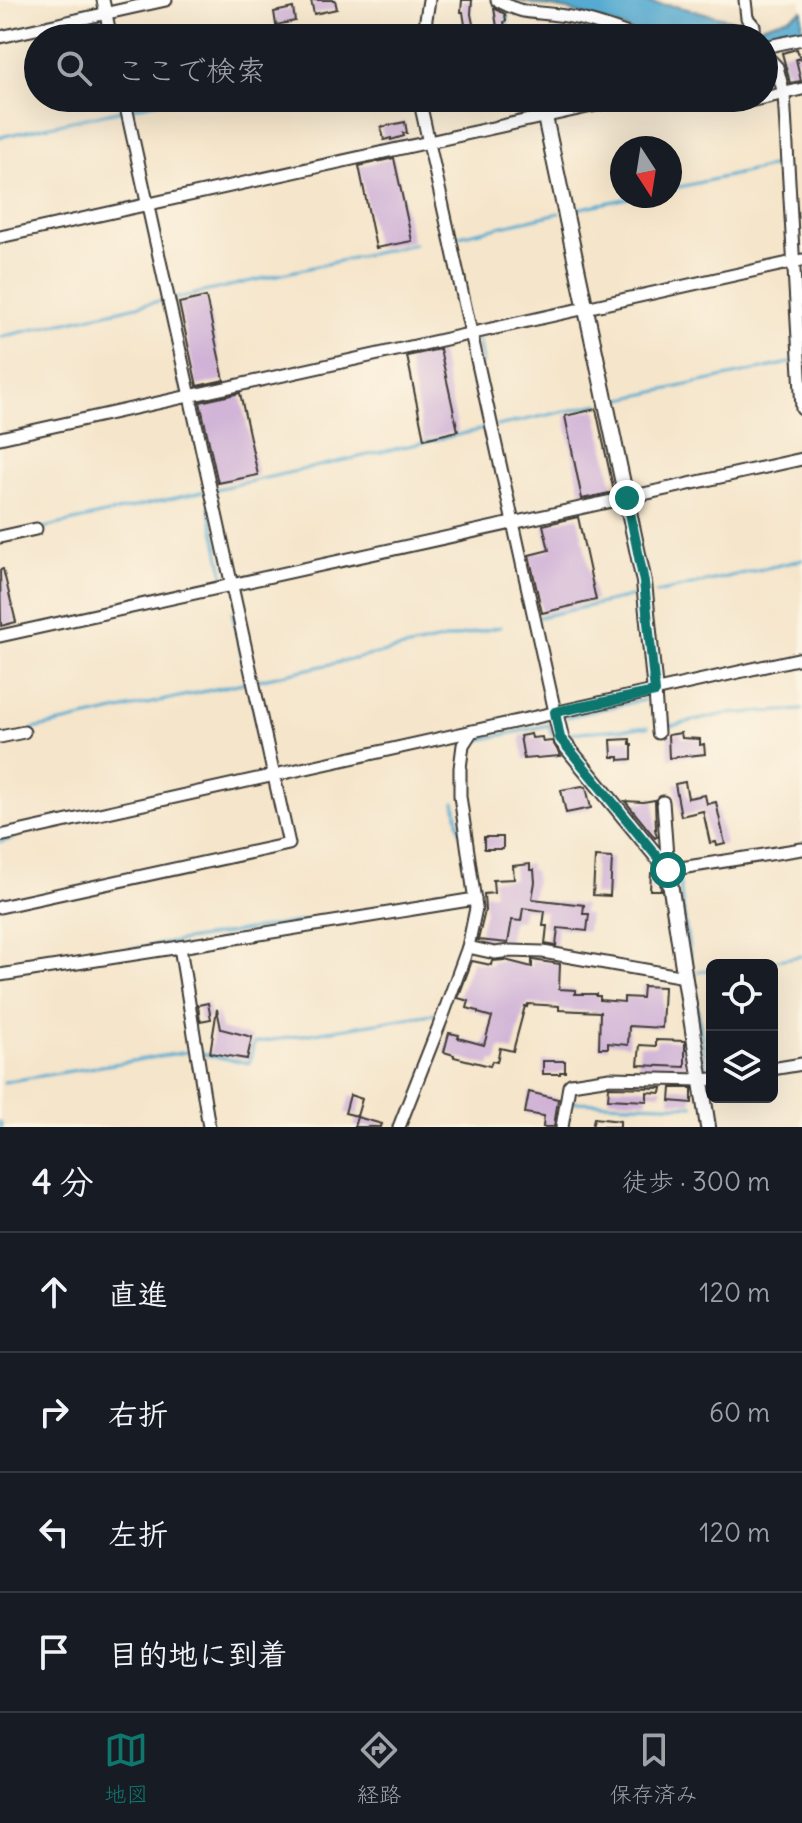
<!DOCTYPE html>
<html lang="ja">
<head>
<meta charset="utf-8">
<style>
  :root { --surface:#171b24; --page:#20242c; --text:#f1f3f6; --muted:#9ea1a6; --line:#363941; --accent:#0f766e }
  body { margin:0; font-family:Delius,"Klee One",sans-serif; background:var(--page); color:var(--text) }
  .controls { position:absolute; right:24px; bottom:24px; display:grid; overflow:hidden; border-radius:12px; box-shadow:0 8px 32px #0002 }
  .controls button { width:72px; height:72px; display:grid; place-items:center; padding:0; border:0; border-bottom:2px solid var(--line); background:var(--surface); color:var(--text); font:40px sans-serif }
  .compass { position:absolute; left:610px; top:136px; width:72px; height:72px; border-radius:50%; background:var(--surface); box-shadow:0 8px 32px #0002; rotate:168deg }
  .stop { position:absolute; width:24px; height:24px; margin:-18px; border:6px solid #0f766e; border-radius:50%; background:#fff }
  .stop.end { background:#0f766e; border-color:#fff; box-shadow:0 2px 8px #0008 }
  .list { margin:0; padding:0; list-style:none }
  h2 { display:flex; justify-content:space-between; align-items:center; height:104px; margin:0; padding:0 32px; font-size:34px }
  h2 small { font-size:26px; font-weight:400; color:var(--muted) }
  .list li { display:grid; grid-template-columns:52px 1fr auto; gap:24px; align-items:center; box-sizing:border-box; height:120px; padding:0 32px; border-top:2px solid var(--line) }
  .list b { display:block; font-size:30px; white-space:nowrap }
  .list em { font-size:26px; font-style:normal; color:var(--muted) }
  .icon { flex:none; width:44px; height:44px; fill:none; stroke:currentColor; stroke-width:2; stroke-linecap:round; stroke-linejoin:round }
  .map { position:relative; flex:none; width:802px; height:1127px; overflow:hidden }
  .search { position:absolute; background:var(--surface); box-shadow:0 8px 32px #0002; left:24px; right:24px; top:24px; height:88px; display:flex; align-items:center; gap:20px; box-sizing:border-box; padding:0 28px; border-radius:44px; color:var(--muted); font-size:30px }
  .sheet { height:584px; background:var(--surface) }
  nav { display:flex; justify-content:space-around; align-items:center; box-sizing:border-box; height:112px; border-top:2px solid var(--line); background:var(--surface); font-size:22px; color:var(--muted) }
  nav a { display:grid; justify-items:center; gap:4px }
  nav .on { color:var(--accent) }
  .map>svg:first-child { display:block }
</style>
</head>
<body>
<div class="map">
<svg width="802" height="1127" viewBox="0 0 802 1127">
  <rect width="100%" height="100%" fill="#fcf5e5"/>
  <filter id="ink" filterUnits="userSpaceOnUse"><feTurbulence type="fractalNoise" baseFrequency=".0125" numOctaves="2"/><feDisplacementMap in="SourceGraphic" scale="16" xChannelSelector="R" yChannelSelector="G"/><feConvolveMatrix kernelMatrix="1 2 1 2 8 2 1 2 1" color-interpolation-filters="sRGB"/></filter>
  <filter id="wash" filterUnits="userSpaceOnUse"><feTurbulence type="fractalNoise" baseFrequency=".006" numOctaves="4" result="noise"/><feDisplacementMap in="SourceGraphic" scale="32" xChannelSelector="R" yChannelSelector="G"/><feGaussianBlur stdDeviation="1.8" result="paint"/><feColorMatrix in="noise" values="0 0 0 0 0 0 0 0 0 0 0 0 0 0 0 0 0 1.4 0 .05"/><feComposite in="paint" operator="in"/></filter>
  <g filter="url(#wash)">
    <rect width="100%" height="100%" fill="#f5e5ca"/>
    <polygon fill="#55abd1" stroke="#386476" stroke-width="2" points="511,0 640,0 646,3 675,6 733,20 749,29 759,28 761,26 790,17 802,10 802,34 764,41 764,38 648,38 624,28 568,10"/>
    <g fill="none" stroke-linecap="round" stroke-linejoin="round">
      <g stroke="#55abd1" stroke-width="3">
        <polyline points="507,13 509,38"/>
        <polyline points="779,53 783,68"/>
        <polyline points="131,108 178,98"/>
        <polyline points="0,137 122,110 123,113"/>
        <polyline points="801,160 802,160"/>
        <polyline points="670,189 783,164"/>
        <polyline points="572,210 638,196"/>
        <polyline points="455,237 559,213"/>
        <polyline points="173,299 414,244"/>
        <polyline points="0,337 164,300"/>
        <polyline points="478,339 483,363"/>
        <polyline points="180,375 183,391"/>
        <polyline points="613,401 794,362"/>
        <polyline points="497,426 599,404"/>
        <polyline points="216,489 484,429"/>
        <polyline points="209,507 225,581"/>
        <polyline points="43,528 205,491"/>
        <polyline points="656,593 802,560"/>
        <polyline points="232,612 267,768"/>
        <polyline points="539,617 639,595"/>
        <polyline points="258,680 500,627"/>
        <polyline points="567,717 644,700"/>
        <polyline points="670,726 725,714 802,710"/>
        <polyline points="33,729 247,682"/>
        <polyline points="567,733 648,727"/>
        <polyline points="467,756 474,741 549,725 551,734 553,734"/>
        <polyline points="455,802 460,833"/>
        <polyline points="0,842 12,839"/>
        <polyline points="679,879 707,1072"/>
        <polyline points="75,958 464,895 469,892"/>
        <polyline points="745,965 802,956"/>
        <polyline points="698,972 712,970"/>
        <polyline points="202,1054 249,1063 254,1043 438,1013"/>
        <polyline points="4,1082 193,1051"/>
        <polyline points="709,1085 716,1127"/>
        <polyline points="571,1102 694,1106"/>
        <polyline points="0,1122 1,1127"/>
      </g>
    </g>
    <g id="blocks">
      <g fill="#d0b2d7">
        <polygon points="311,0 335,0 337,9 314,14"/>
        <polygon points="462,0 472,0 471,14 474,29 466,31 463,12 461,12"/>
        <polygon points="293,8 295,21 276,25 274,12"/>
        <polygon points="494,8 505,14 506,21 504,22 507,38 457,38 457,33 497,27"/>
        <polygon points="797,49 800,59 796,59 801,81 790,83 782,53"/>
        <polygon points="405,122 407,133 403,133 404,136 391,140 391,138 384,140 381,127"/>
        <polygon points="394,158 412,241 376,248 359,166"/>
        <polygon points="206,297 224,380 197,386 179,303"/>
        <polygon points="440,349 458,431 424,439 407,356"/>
        <polygon points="240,393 258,475 218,483 200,402"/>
        <polygon points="596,409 614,492 582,499 565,416"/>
        <polygon points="578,517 596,600 542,613 529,555 549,550 543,525"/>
        <polygon points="3,569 16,622 1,626 0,570"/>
        <polygon points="681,733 682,738 700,739 700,745 704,744 705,754 669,758 668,735"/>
        <polygon points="531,734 532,738 542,737 543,742 552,741 561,756 524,759 520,736"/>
        <polygon points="630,739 630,744 632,744 632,759 619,760 619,757 612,757 611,740"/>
        <polygon points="685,782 688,798 705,795 707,804 716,802 725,844 717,846 716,842 710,843 703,811 681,816 675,784"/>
        <polygon points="582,786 586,787 591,808 566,813 561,790"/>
        <polygon points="655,800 656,829 655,829 657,837 655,838 625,801 643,802"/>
        <rect x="484" y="837" width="19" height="12"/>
        <polygon points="595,857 612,858 610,896 593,895"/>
        <polygon points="530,864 530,870 534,870 535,882 532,899 584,905 583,914 589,914 587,931 558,928 556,946 545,944 547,926 543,926 545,911 523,908 521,921 512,920 508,943 478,940 485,911 484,894 494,893 493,880 514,879 513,866"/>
        <polygon points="651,873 659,874 661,890 650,890"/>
        <polygon points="505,960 532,967 532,960 560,964 559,989 576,990 575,994 596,994 596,996 600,996 600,1000 624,1002 624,997 642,998 643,986 664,987 662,1028 629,1026 628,1045 608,1043 608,1048 599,1048 600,1012 559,1010 559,1006 528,1004 527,1007 525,1006 513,1051 500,1048 497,1062 492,1061 490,1066 454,1057 454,1055 444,1052 449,1033 459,1035 458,1038 484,1045 492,1017 478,1013 478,1011 467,1008 469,1001 458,998 472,961 491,965 492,961"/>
        <polygon points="208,1003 211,1019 200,1021 198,1005"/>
        <polygon points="217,1009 221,1029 252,1037 247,1059 210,1053"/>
        <polygon points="656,1040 685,1041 685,1067 638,1065 640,1045 656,1046"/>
        <polygon points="543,1061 565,1061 565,1072 560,1072 560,1074 543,1074"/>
        <polygon points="609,1087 662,1088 661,1093 647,1092 647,1101 608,1099"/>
        <polygon points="671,1088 692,1088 692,1103 670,1101"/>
        <polygon points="529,1092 558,1099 554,1127 543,1127 544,1116 525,1113"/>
        <polygon points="350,1095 362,1099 357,1116 345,1113"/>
        <polygon points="357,1117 382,1124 381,1127 354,1127"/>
        <polygon points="594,1118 620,1121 620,1127 592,1127"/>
      </g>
    </g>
  </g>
  <g filter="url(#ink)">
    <use href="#blocks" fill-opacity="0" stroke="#3d3a36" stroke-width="2"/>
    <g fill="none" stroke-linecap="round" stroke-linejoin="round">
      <g stroke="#3d3a36" stroke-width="15">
        <g id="minor">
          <polyline points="103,0 111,38"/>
          <path d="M497,0C524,15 529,11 558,15C585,18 613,28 638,38"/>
          <polyline points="745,0 747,18 754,26 755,38"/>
          <polyline points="0,37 166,0"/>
          <polyline points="423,38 429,0"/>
          <polyline points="764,47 802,39"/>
          <polyline points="764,53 777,67 784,94 802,409"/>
          <polyline points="419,98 555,712"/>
          <polyline points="706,98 736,104 763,98"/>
          <polyline points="764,98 802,89"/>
          <polyline points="0,237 628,98"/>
          <polyline points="0,438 802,260"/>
          <polyline points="0,537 36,529"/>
          <polyline points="0,636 802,459"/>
          <polyline points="655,692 658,733"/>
          <polyline points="0,737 24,732"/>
          <polyline points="663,802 668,870 802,849"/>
          <polyline points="0,836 802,658"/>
          <polyline points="0,907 289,844 124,98"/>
          <polyline points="468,947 495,953 510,951 543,952 685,977"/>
          <polyline points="0,975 180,947"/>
          <polyline points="772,1069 802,1064"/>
          <polyline points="209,1127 180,947 475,899"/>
          <polyline points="399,1127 442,1018 468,947 476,908 460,796 460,768 463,745 472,731"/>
          <polyline points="562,1127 569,1086 571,1084 610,1078 701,1080 712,1079"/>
        </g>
      </g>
      <g stroke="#3d3a36" stroke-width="18">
        <g id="tertiary">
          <polyline points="545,117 644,582 655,692"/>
          <polyline points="555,712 562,741 668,870 708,1127"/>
        </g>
      </g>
      <use href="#minor" stroke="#fff" stroke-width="11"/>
      <use href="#tertiary" stroke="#fff" stroke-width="14"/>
    </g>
  </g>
  <g fill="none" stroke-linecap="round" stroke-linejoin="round" filter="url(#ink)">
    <polyline stroke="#0f766e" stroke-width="10" points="627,498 644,582 655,692 555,712 560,738 668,870"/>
  </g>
</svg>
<div class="controls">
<button><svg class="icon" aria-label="locate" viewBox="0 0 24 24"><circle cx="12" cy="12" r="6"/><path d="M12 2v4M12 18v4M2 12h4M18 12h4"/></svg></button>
<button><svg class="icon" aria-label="layers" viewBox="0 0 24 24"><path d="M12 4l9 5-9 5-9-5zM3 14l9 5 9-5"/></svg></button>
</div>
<svg class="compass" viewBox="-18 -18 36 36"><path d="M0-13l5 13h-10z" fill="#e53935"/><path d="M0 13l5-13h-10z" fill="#9ea1a6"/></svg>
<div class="stop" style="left:668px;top:870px"></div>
<div class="stop end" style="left:627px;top:498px"></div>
<div class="search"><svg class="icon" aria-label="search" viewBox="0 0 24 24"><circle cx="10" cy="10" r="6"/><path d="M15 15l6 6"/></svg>ここで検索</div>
</div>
<section class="sheet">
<h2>4 分<small>徒歩 · 300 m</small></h2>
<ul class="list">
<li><svg class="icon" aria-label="ahead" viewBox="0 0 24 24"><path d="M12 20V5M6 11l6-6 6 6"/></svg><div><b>直進</b></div><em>120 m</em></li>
<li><svg class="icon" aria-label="right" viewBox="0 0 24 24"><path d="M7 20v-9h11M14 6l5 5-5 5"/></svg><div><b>右折</b></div><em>60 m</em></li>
<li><svg class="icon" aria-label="left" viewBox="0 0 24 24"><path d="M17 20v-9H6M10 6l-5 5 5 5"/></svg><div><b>左折</b></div><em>120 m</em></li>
<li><svg class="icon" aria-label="arrive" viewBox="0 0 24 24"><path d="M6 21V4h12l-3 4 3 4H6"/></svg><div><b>目的地に到着</b></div></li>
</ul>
</section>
<nav>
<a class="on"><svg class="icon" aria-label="map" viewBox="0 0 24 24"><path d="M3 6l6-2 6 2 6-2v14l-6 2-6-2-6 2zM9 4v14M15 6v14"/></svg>地図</a>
<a><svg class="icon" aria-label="directions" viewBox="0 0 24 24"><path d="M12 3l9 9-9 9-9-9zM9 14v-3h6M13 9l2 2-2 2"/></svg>経路</a>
<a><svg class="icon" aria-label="saved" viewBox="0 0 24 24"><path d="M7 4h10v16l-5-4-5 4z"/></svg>保存済み</a>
</nav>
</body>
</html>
